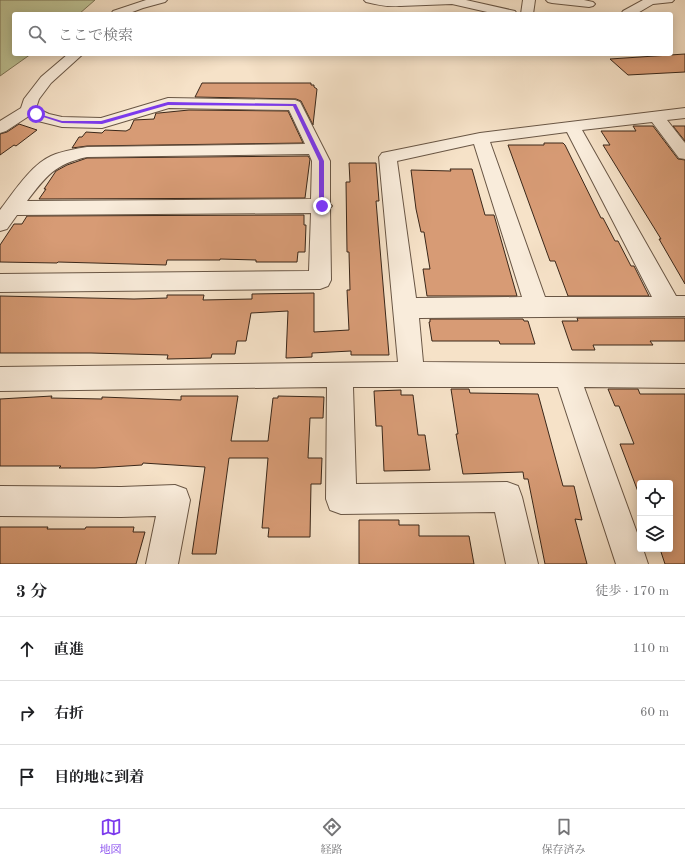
<!DOCTYPE html>
<html lang="ja">
<head>
<meta charset="utf-8">
<style>
  :root { --surface:#fff; --page:#f6f6f6; --text:#202124; --muted:#757577; --line:#e0e0e0; --accent:#7c3aed }
  body { margin:0; font-family:"Old Standard TT","Noto Serif JP",serif; background:var(--page); color:var(--text) }
  .controls { position:absolute; right:12px; bottom:12px; display:grid; overflow:hidden; border-radius:4px; box-shadow:0 2px 10px #0003 }
  .controls button { width:36px; height:36px; display:grid; place-items:center; padding:0; border:0; border-bottom:1px solid var(--line); background:var(--surface); color:var(--text); font:20px sans-serif }
  .stop { position:absolute; width:12px; height:12px; margin:-9px; border:3px solid #7c3aed; border-radius:50%; background:#fff }
  .stop.end { background:#7c3aed; border-color:#fff; box-shadow:0 1px 4px #0008 }
  .list { margin:0; padding:0; list-style:none }
  h2 { display:flex; justify-content:space-between; align-items:center; height:52px; margin:0; padding:0 16px; font-size:17px }
  h2 small { font-size:13px; font-weight:400; color:var(--muted) }
  .list li { display:grid; grid-template-columns:26px 1fr auto; gap:12px; align-items:center; box-sizing:border-box; height:64px; padding:0 16px; border-top:1px solid var(--line) }
  .list b { display:block; font-size:15px; white-space:nowrap }
  .list em { font-size:13px; font-style:normal; color:var(--muted) }
  .icon { flex:none; width:22px; height:22px; fill:none; stroke:currentColor; stroke-width:2; stroke-linecap:round; stroke-linejoin:round }
  .map { position:relative; flex:none; width:685px; height:564px; overflow:hidden }
  .search { position:absolute; background:var(--surface); box-shadow:0 2px 10px #0003; left:12px; right:12px; top:12px; height:44px; display:flex; align-items:center; gap:10px; box-sizing:border-box; padding:0 14px; border-radius:4px; color:var(--muted); font-size:15px }
  .sheet { height:244px; background:var(--surface) }
  nav { display:flex; justify-content:space-around; align-items:center; box-sizing:border-box; height:56px; border-top:1px solid var(--line); background:var(--surface); font-size:11px; color:var(--muted) }
  nav a { display:grid; justify-items:center; gap:2px }
  nav .on { color:var(--accent) }
  .map>svg:first-child { display:block }
</style>
</head>
<body>
<div class="map">
<svg width="685" height="564" viewBox="0 0 685 564">
  <rect width="100%" height="100%" fill="#f6e2c8"/>
  <filter id="stains"><feTurbulence type="fractalNoise" baseFrequency=".005" numOctaves="4"/><feColorMatrix values="0 0 0 0 .2 0 0 0 0 .09 0 0 0 0 .02 0 0 0 .5 -.17"/></filter>
  <radialGradient id="worn" r=".72"><stop offset=".6" stop-color="#630" stop-opacity="0"/><stop offset="1" stop-color="#630" stop-opacity=".3"/></radialGradient>
  <polygon fill="#bec395" stroke="#7c7557" points="0,0 95,0 79,14 14,14 14,54 31,54 0,76"/>
  <g fill="#d79b75" stroke="#3a2719">
    <polygon points="685,54 685,72 628,75 610,59"/>
    <polygon points="202,83 311,83 311,85 314,85 314,87 317,89 313,125 301,101 296,99 195,97"/>
    <polygon points="189,110 288,111 303,143 87,146 72,148 79,137 82,137 86,132 102,133 105,130 126,131 130,129 134,120 154,119 156,113 159,113"/>
    <polygon points="19,124 37,130 16,146 14,145 0,155 0,134 7,132"/>
    <polygon points="633,126 653,126 678,159 685,160 685,284 659,239 661,239 603,145 610,145 601,131 636,131"/>
    <polygon points="673,126 685,126 685,141"/>
    <polygon points="544,143 563,143 565,145 601,218 603,218 615,241 618,241 631,266 634,266 649,296 568,296 555,261 550,261 508,145 544,145"/>
    <polygon points="308,156 310,159 305,198 39,199 46,189 44,189 56,171 67,165 87,158"/>
    <polygon points="349,163 376,163 379,201 376,201 389,355 351,355 351,351 312,353 312,357 286,358 288,311 251,313 246,341 237,341 235,354 212,354 211,358 167,359 168,355 91,353 0,353 0,296 134,299 167,298 167,295 204,295 203,300 252,299 252,294 314,293 314,332 349,330 347,290 350,290 349,252 347,252 346,182 350,182"/>
    <polygon points="450,169 472,169 485,215 494,215 517,296 427,296 423,269 430,269 424,232 421,232 416,209 411,170 451,171"/>
    <polygon points="304,215 304,225 306,225 305,252 298,252 297,262 256,262 256,260 220,259 220,260 167,260 166,265 58,262 57,263 0,262 0,245 14,224 22,224 27,216"/>
    <polygon points="577,318 685,318 685,341 650,341 653,345 593,345 595,350 572,350 562,321 578,321"/>
    <polygon points="430,319 523,319 524,321 528,321 535,344 500,344 499,341 432,341 429,322 430,322"/>
    <polygon points="451,389 469,389 470,393 538,394 563,486 574,486 582,520 575,519 587,564 545,564 528,479 524,479 523,472 463,474 456,434 458,434"/>
    <polygon points="608,389 638,389 640,394 685,394 685,564 665,564 660,549 670,549 670,483 640,483 640,497 620,444 634,444 619,406 615,406"/>
    <polygon points="401,390 401,395 413,395 418,435 425,435 430,470 384,471 382,426 376,426 374,391"/>
    <polygon points="52,396 51,398 102,399 102,397 181,400 181,396 238,396 231,441 268,441 273,398 278,398 278,396 324,397 323,418 310,418 308,458 322,458 321,484 311,484 310,537 268,537 269,528 262,528 268,458 229,458 216,554 192,554 205,467 143,463 142,465 95,468 59,468 61,466 0,466 0,399"/>
    <polygon points="359,520 399,520 399,525 419,525 419,536 469,536 474,564 359,564"/>
    <polygon points="0,527 48,527 47,529 85,529 86,527 134,527 133,532 145,532 136,564 0,564"/>
  </g>
  <g fill="none" stroke-linecap="round" stroke-linejoin="round">
    <g stroke="#695645" stroke-width="2">
      <g id="minor">
        <polygon points="146,0 167,0 165,2 143,8 127,14 111,14 113,11"/>
        <path d="M364,0H406L404,5C392,8 378,5 366,2Z"/>
        <polygon points="523,0 535,0 533,14 521,14"/>
        <polygon points="546,0 584,0 593,2 595,4 593,6 589,7 552,3 548,2"/>
        <path d="M68,54H83L51,83L39,99L36,108L49,114L62,117L101,118L168,98L295,100L300,102L330,161V204L332,206L330,208L331,280L328,286L320,289L0,292V274L309,271L311,213L17,215L7,229L0,231V210C13,193 31,165 51,156C62,151 75,149 87,147L305,144L289,110L169,108L102,128L62,127L38,121L29,116L6,131L0,133V121L21,108L24,99L41,77ZM309,154L312,161L311,199L27,201C46,176 55,164 87,157Z"/>
        <path d="M685,108V118L667,120L685,143V159L679,158L652,122L582,130L676,296H685V316L419,318L423,362L685,364V388L584,387L640,541V549H643L648,564H616L558,387H353L356,484L507,482L518,486L522,497L538,564H506L495,512L341,514L330,510L326,499L327,387L0,391V367L398,362L379,157L382,153L480,133ZM567,132L652,297H545L490,142ZM474,144L522,297L416,298L397,161Z"/>
        <polygon points="175,485 186,489 190,500 178,564 146,564 156,516 121,517 0,516 0,486 121,487"/>
      </g>
    </g>
    <g stroke="#695645" stroke-width="2">
      <g id="tertiary">
        <polygon points="398,0 466,0 515,11 517,14 496,14 452,4 400,6 396,5 394,3"/>
        <polygon points="643,0 674,0 672,2 653,4 636,14 621,14 623,11"/>
      </g>
    </g>
    <use href="#minor" fill="#f9ecdb" fill-rule="evenodd"/>
    <use href="#tertiary" fill="#f9ecdb" fill-rule="evenodd"/>
  </g>
  <polygon fill="#7c3aed" points="168,102 296,104 324,161 324,207 319,206 319,161 293,106 168,105 102,124 62,123 34,114 36,113 62,121 101,121"/>
  <rect width="100%" height="100%" filter="url(#stains)"/>
  <rect width="100%" height="100%" fill="url(#worn)"/>
</svg>
<div class="controls">
<button><svg class="icon" aria-label="locate" viewBox="0 0 24 24"><circle cx="12" cy="12" r="6"/><path d="M12 2v4M12 18v4M2 12h4M18 12h4"/></svg></button>
<button><svg class="icon" aria-label="layers" viewBox="0 0 24 24"><path d="M12 4l9 5-9 5-9-5zM3 14l9 5 9-5"/></svg></button>
</div>
<div class="stop" style="left:36px;top:114px"></div>
<div class="stop end" style="left:322px;top:206px"></div>
<div class="search"><svg class="icon" aria-label="search" viewBox="0 0 24 24"><circle cx="10" cy="10" r="6"/><path d="M15 15l6 6"/></svg>ここで検索</div>
</div>
<section class="sheet">
<h2>3 分<small>徒歩 · 170 m</small></h2>
<ul class="list">
<li><svg class="icon" aria-label="ahead" viewBox="0 0 24 24"><path d="M12 20V5M6 11l6-6 6 6"/></svg><div><b>直進</b></div><em>110 m</em></li>
<li><svg class="icon" aria-label="right" viewBox="0 0 24 24"><path d="M7 20v-9h11M14 6l5 5-5 5"/></svg><div><b>右折</b></div><em>60 m</em></li>
<li><svg class="icon" aria-label="arrive" viewBox="0 0 24 24"><path d="M6 21V4h12l-3 4 3 4H6"/></svg><div><b>目的地に到着</b></div></li>
</ul>
</section>
<nav>
<a class="on"><svg class="icon" aria-label="map" viewBox="0 0 24 24"><path d="M3 6l6-2 6 2 6-2v14l-6 2-6-2-6 2zM9 4v14M15 6v14"/></svg>地図</a>
<a><svg class="icon" aria-label="directions" viewBox="0 0 24 24"><path d="M12 3l9 9-9 9-9-9zM9 14v-3h6M13 9l2 2-2 2"/></svg>経路</a>
<a><svg class="icon" aria-label="saved" viewBox="0 0 24 24"><path d="M7 4h10v16l-5-4-5 4z"/></svg>保存済み</a>
</nav>
</body>
</html>
